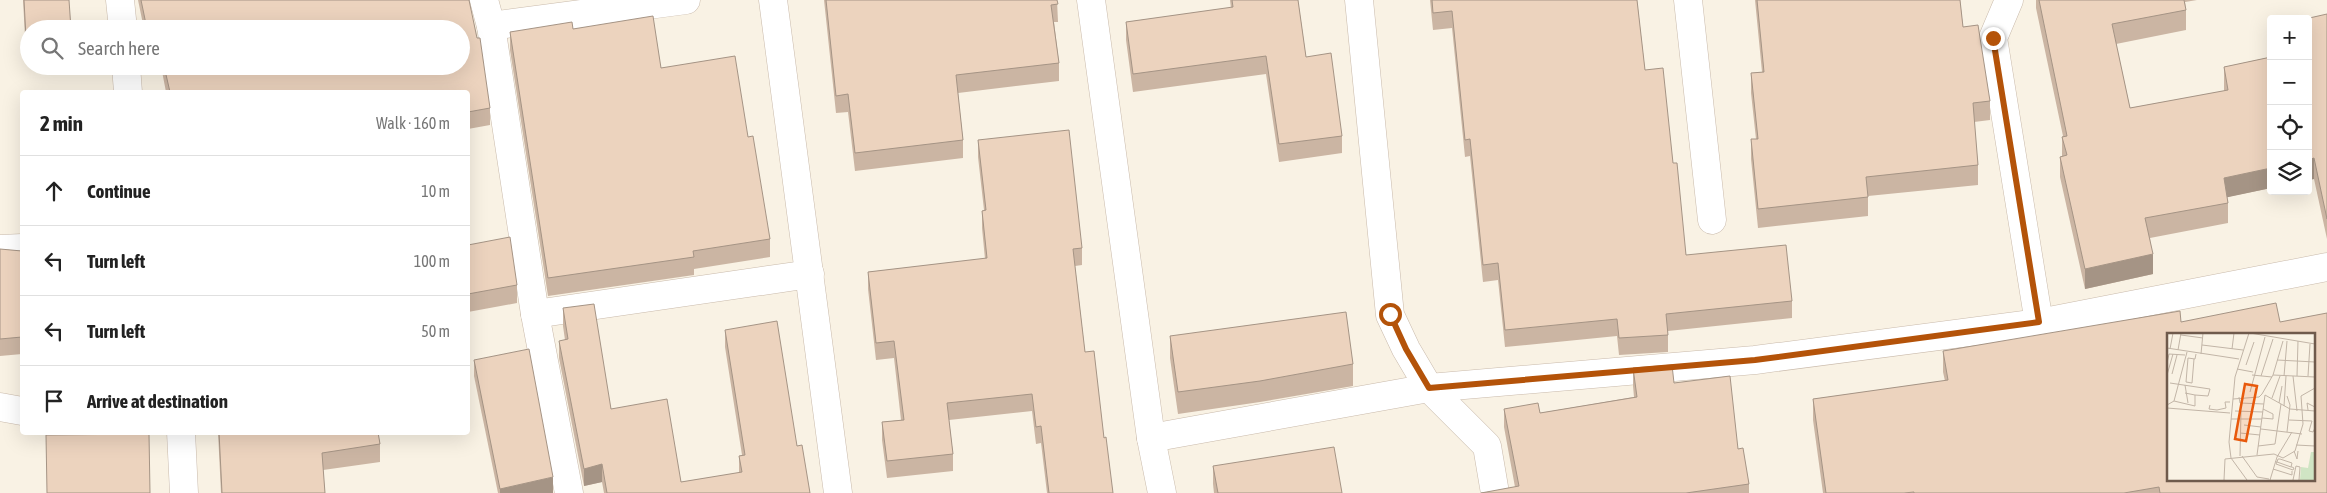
<!DOCTYPE html>
<html lang="en">
<head>
<meta charset="utf-8">
<style>
  :root { --surface:#fff; --page:#f6f6f6; --text:#222; --muted:#767676; --line:#e0e0e0 }
  body { margin:0; font-family:"Asap Condensed",sans-serif; background:var(--page); color:var(--text) }
  .controls { position:absolute; right:15px; top:15px; display:grid; overflow:hidden; border-radius:5px; box-shadow:0 5px 20px #0002 }
  .controls button { width:45px; height:45px; display:grid; place-items:center; padding:0; border:0; border-bottom:1px solid var(--line); background:var(--surface); color:var(--text); font:25px sans-serif }
  .stop { position:absolute; width:15px; height:15px; margin:-11px; border:4px solid #b45309; border-radius:50%; background:#fff }
  .stop.end { background:#b45309; border-color:#fff; box-shadow:0 1px 5px #0008 }
  .list { margin:0; padding:0; list-style:none }
  h2 { display:flex; justify-content:space-between; align-items:center; height:65px; margin:0; padding:0 20px; font-size:21px }
  h2 small { font-size:16px; font-weight:400; color:var(--muted) }
  .list li { display:grid; grid-template-columns:32px 1fr auto; gap:15px; align-items:center; box-sizing:border-box; height:70px; padding:0 20px; border-top:1px solid var(--line) }
  .list b { display:block; font-size:19px; white-space:nowrap }
  .list em { font-size:16px; font-style:normal; color:var(--muted) }
  .icon { flex:none; width:28px; height:28px; fill:none; stroke:currentColor; stroke-width:2; stroke-linecap:round; stroke-linejoin:round }
  .map { position:relative; flex:none; width:2327px; height:493px; overflow:hidden }
  .search { position:absolute; background:var(--surface); box-shadow:0 5px 20px #0002; left:20px; top:20px; width:450px; height:55px; display:flex; align-items:center; gap:12px; box-sizing:border-box; padding:0 18px; border-radius:28px; color:var(--muted); font-size:19px }
  .panel { position:absolute; background:var(--surface); box-shadow:0 5px 20px #0002; left:20px; top:90px; width:450px; height:345px; border-radius:5px }
  .map>svg:first-child { display:block }
</style>
</head>
<body>
<div class="map">
<svg width="2327" height="493" viewBox="0 0 2327 493">
  <rect width="100%" height="100%" fill="#f9f2e4"/>
  <g fill="none" stroke-linecap="round" stroke-linejoin="round">
    <g stroke="#c9baab" stroke-width="29">
      <g id="minor">
        <polyline points="120,0 123,29"/>
        <polyline points="484,0 491,26 535,314 569,493"/>
        <polyline points="773,0 838,493"/>
        <polyline points="1091,0 1151,438 1162,493"/>
        <polyline points="1359,0 1390,315 1406,349 1429,388 1487,446 1495,493"/>
        <polyline points="1688,0 1712,220"/>
        <polyline points="2009,0 1993,38 2039,323"/>
        <polyline points="491,26 686,0"/>
        <polyline points="126,66 128,92"/>
        <polyline points="0,249 22,248"/>
        <polyline points="535,314 810,274"/>
        <polyline points="0,407 22,411"/>
        <polyline points="181,432 184,493"/>
        <polyline points="1151,438 1429,388 1755,360 2039,323 2327,267"/>
      </g>
    </g>
    <use href="#minor" stroke="#fff" stroke-width="28"/>
  </g>
  <g fill="#cbb5a3">
    <polygon points="23,0 69,0 29,29 29,55 26,55"/>
    <polygon points="138,0 469,0 490,108 490,125 468,129 468,92 166,92 161,66 461,66 461,29 144,29"/>
    <polygon points="824,0 1057,0 1058,22 1054,22 1059,63 1059,81 958,93 963,140 963,158 855,171 848,112 836,113"/>
    <polygon points="1230,0 1298,0 1306,57 1342,136 1342,153 1279,162 1266,74 1133,92 1126,40 1126,22 1231,8"/>
    <polygon points="1430,0 1637,0 1645,70 1673,163 1686,255 1792,301 1792,318 1668,331 1668,352 1619,355 1617,336 1505,347 1498,280 1483,282 1470,156 1465,157 1452,28 1433,30"/>
    <polygon points="1755,0 1960,0 1963,27 1990,101 1990,120 1974,122 1978,165 1978,185 1868,196 1868,216 1758,228 1751,159 1751,139 1756,139 1751,93 1751,73 1762,72"/>
    <polygon points="2036,0 2197,0 2185,2 2186,10 2186,30 2116,44 2130,108 2224,91 2224,67 2271,57 2271,188 2227,197 2228,203 2228,223 2150,238 2153,274 2085,289 2060,177 2060,157 2062,156 2062,137 2063,136 2036,8"/>
    <polygon points="2327,14 2327,239 2314,179 2308,180"/>
    <polygon points="573,29 661,68 748,137 770,239 770,257 694,269 694,275 548,296 510,50 510,32"/>
    <polygon points="978,140 1082,248 1082,265 1075,266 1085,352 1104,438 1113,493 1047,493 1041,443 1036,444 1032,411 949,420 953,454 953,471 887,478 882,440 882,422 901,420 894,358 876,360 868,289 868,272 985,259 982,228 982,211 984,210 978,157"/>
    <polygon points="468,245 517,285 517,303 468,312"/>
    <polygon points="0,249 22,251 22,354 0,356"/>
    <polygon points="563,308 611,409 681,482 739,473 739,456 742,455 725,347 725,330 797,446 810,493 604,493 602,482 584,486 559,358 559,341 565,340 563,326"/>
    <polygon points="2181,322 2280,322 2327,493 1823,493 1813,420 1813,399 1945,381 1943,372 1943,351"/>
    <polygon points="1170,336 1353,364 1353,386 1260,402 1178,414 1170,358"/>
    <polygon points="474,360 553,493 498,493 474,376"/>
    <polygon points="1633,368 1674,383 1738,449 1749,484 1749,493 1481,493 1515,487 1504,427 1504,409 1540,413 1634,397 1633,386"/>
    <polygon points="218,432 378,432 380,444 380,462 323,470 325,493 221,493"/>
    <polygon points="1213,466 1342,493 1214,493 1213,484"/>
  </g>
  <g fill="#a59485">
    <polygon points="2314,158 2314,179 2308,180 2308,160"/>
    <polygon points="2271,168 2271,188 2224,198 2224,178"/>
    <polygon points="2153,254 2153,274 2085,289 2085,269"/>
    <polygon points="602,464 602,482 584,486 584,469"/>
    <polygon points="553,477 553,493 500,493 500,489"/>
  </g>
  <g fill="#ecd3be" stroke="#a59485" fill-rule="evenodd">
    <polygon points="24,0 69,0 71,29 29,29 29,38 26,38"/>
    <polygon points="141,0 469,0 477,38 480,38 490,108 468,112 468,92 170,92 164,66 461,66 461,29 157,29 157,27 147,29"/>
    <polygon points="826,0 1057,0 1058,4 1051,5 1059,63 956,75 963,140 855,153 848,94 836,96"/>
    <polygon points="1232,0 1298,0 1306,57 1331,53 1342,136 1279,144 1266,56 1133,74 1126,22 1233,7"/>
    <polygon points="1432,0 1637,0 1645,70 1663,68 1673,163 1677,163 1686,255 1786,245 1792,301 1666,314 1668,335 1619,338 1617,319 1505,330 1498,263 1483,265 1470,139 1465,140 1452,11 1433,13"/>
    <polygon points="1757,0 1960,0 1963,27 1978,25 1990,101 1973,103 1978,165 1866,177 1868,197 1758,209 1751,139 1758,139 1751,73 1764,72"/>
    <polygon points="2039,0 2184,0 2186,10 2112,24 2130,108 2228,90 2224,67 2271,57 2271,168 2224,178 2228,203 2145,218 2153,254 2085,269 2060,157 2067,155 2062,137 2067,136"/>
    <polygon points="2327,14 2327,219 2314,158 2308,160 2308,19 2305,19"/>
    <polygon points="653,16 661,68 735,56 748,137 753,136 770,239 693,251 694,257 548,278 510,32 572,22 573,29"/>
    <polygon points="1069,130 1082,248 1073,249 1085,352 1094,351 1104,438 1106,437 1113,493 1049,493 1041,426 1036,427 1032,394 947,403 953,454 887,461 882,422 904,420 894,341 876,343 868,272 987,258 982,211 986,210 978,140"/>
    <polygon points="510,237 517,285 468,294 468,245"/>
    <polygon points="0,249 22,251 22,337 0,339"/>
    <path d="M2276,303L2280,322L2327,313V493H2160L2159,487L2124,493H1914V492L1904,493H1826L1813,399L1948,380L1943,351L2180,311L2181,322ZM2168,334H2313V479H2168Z"/>
    <polygon points="594,304 611,409 667,399 681,482 742,472 739,456 745,455 725,330 777,321 797,446 802,445 810,493 607,493 602,464 584,469 559,341 568,339 563,308"/>
    <polygon points="1346,312 1353,364 1260,381 1178,392 1170,336"/>
    <polygon points="529,349 553,477 500,489 474,360"/>
    <polygon points="1672,365 1674,383 1730,376 1738,449 1743,448 1749,484 1686,493 1481,493 1519,486 1504,409 1538,403 1540,413 1637,397 1633,368"/>
    <polygon points="219,432 378,432 380,444 322,453 325,493 222,493"/>
    <polygon points="149,434 150,493 47,493 46,435"/>
    <polygon points="1334,447 1342,493 1218,493 1213,466"/>
  </g>
  <g fill="none" stroke-linecap="round" stroke-linejoin="round">
    <polyline stroke="#b45309" stroke-width="6" points="1390,314 1406,349 1429,388 1755,360 2039,322 1993,38"/>
  </g>
  <g transform="translate(2167 333)">
    <rect width="148" height="148" fill="#f9f2e4"/>
    <path d="M144,119H147V147H133L134,134L141,135Z" fill="#d0e5c4"/>
    <path fill="none" stroke="#c2b5a7" stroke-width="1" d="M83,0L148,11M14,2L36,5M35,12L76,17M0,15L72,26M3,16L6,0M65,16L67,0M11,17L14,0M34,21L36,0M27,26L25,50L19,49L21,25L28,26L29,21M110,27L148,29M0,30L2,21L18,22M79,32L87,9M70,36L86,39M5,41L10,22M0,42L6,21M85,42L105,44M106,42L148,44M94,43L106,6M117,43L120,8M126,43L130,78M130,43L131,8M141,43L143,11M3,50L43,56L41,63L28,62M18,52L21,70M83,59L98,4M18,60L28,62V73M98,62L123,76L148,78M120,63L123,72L120,99M72,64L73,70L97,71M105,65L113,43M66,66L92,64L95,61L106,42L116,8M7,68L20,19M112,70L115,53M0,72L7,68L28,73M43,72L42,76L50,77L59,75L58,69H63M117,73L119,43M0,75L63,80M141,77L140,70L148,74M68,78L96,79M95,85L106,86V81L96,76M64,86H95M122,87L145,88M145,88L142,98L146,99L148,95M77,92L94,94M94,96L135,101M73,100L93,102M129,112L148,113M91,113L108,111L114,71M127,118L130,126L131,118M90,122L98,62M73,123L74,78M75,123L90,144L102,146M108,128L109,129H110L124,134H125L127,135L126,137L109,131L110,129L111,126H113L125,130L124,134M106,136L125,142V138M57,147L58,126L107,121L116,125L128,118L136,91L134,63L148,55M80,147L64,125L62,109L68,44L82,0M103,147L110,124L125,99M126,147L129,133L133,134L132,147"/>
    <path fill="#e8590c" fill-opacity="0.15" stroke="#e8590c" stroke-width="2.5" d="M78,51L90,53L79,108L68,106Z"/>
    <rect width="148" height="148" fill="none" stroke="#6f5a4c" stroke-width="2.5"/>
  </g>
</svg>
<div class="controls">
<button>+</button>
<button>−</button>
<button><svg class="icon" aria-label="locate" viewBox="0 0 24 24"><circle cx="12" cy="12" r="6"/><path d="M12 2v4M12 18v4M2 12h4M18 12h4"/></svg></button>
<button><svg class="icon" aria-label="layers" viewBox="0 0 24 24"><path d="M12 4l9 5-9 5-9-5zM3 14l9 5 9-5"/></svg></button>
</div>
<div class="stop" style="left:1390px;top:314px"></div>
<div class="stop end" style="left:1993px;top:38px"></div>
<div class="search"><svg class="icon" aria-label="search" viewBox="0 0 24 24"><circle cx="10" cy="10" r="6"/><path d="M15 15l6 6"/></svg>Search here</div>
<section class="panel">
<h2>2 min<small>Walk · 160 m</small></h2>
<ul class="list">
<li><svg class="icon" aria-label="ahead" viewBox="0 0 24 24"><path d="M12 20V5M6 11l6-6 6 6"/></svg><div><b>Continue</b></div><em>10 m</em></li>
<li><svg class="icon" aria-label="left" viewBox="0 0 24 24"><path d="M17 20v-9H6M10 6l-5 5 5 5"/></svg><div><b>Turn left</b></div><em>100 m</em></li>
<li><svg class="icon" aria-label="left" viewBox="0 0 24 24"><path d="M17 20v-9H6M10 6l-5 5 5 5"/></svg><div><b>Turn left</b></div><em>50 m</em></li>
<li><svg class="icon" aria-label="arrive" viewBox="0 0 24 24"><path d="M6 21V4h12l-3 4 3 4H6"/></svg><div><b>Arrive at destination</b></div></li>
</ul>
</section>
</div>
</body>
</html>
